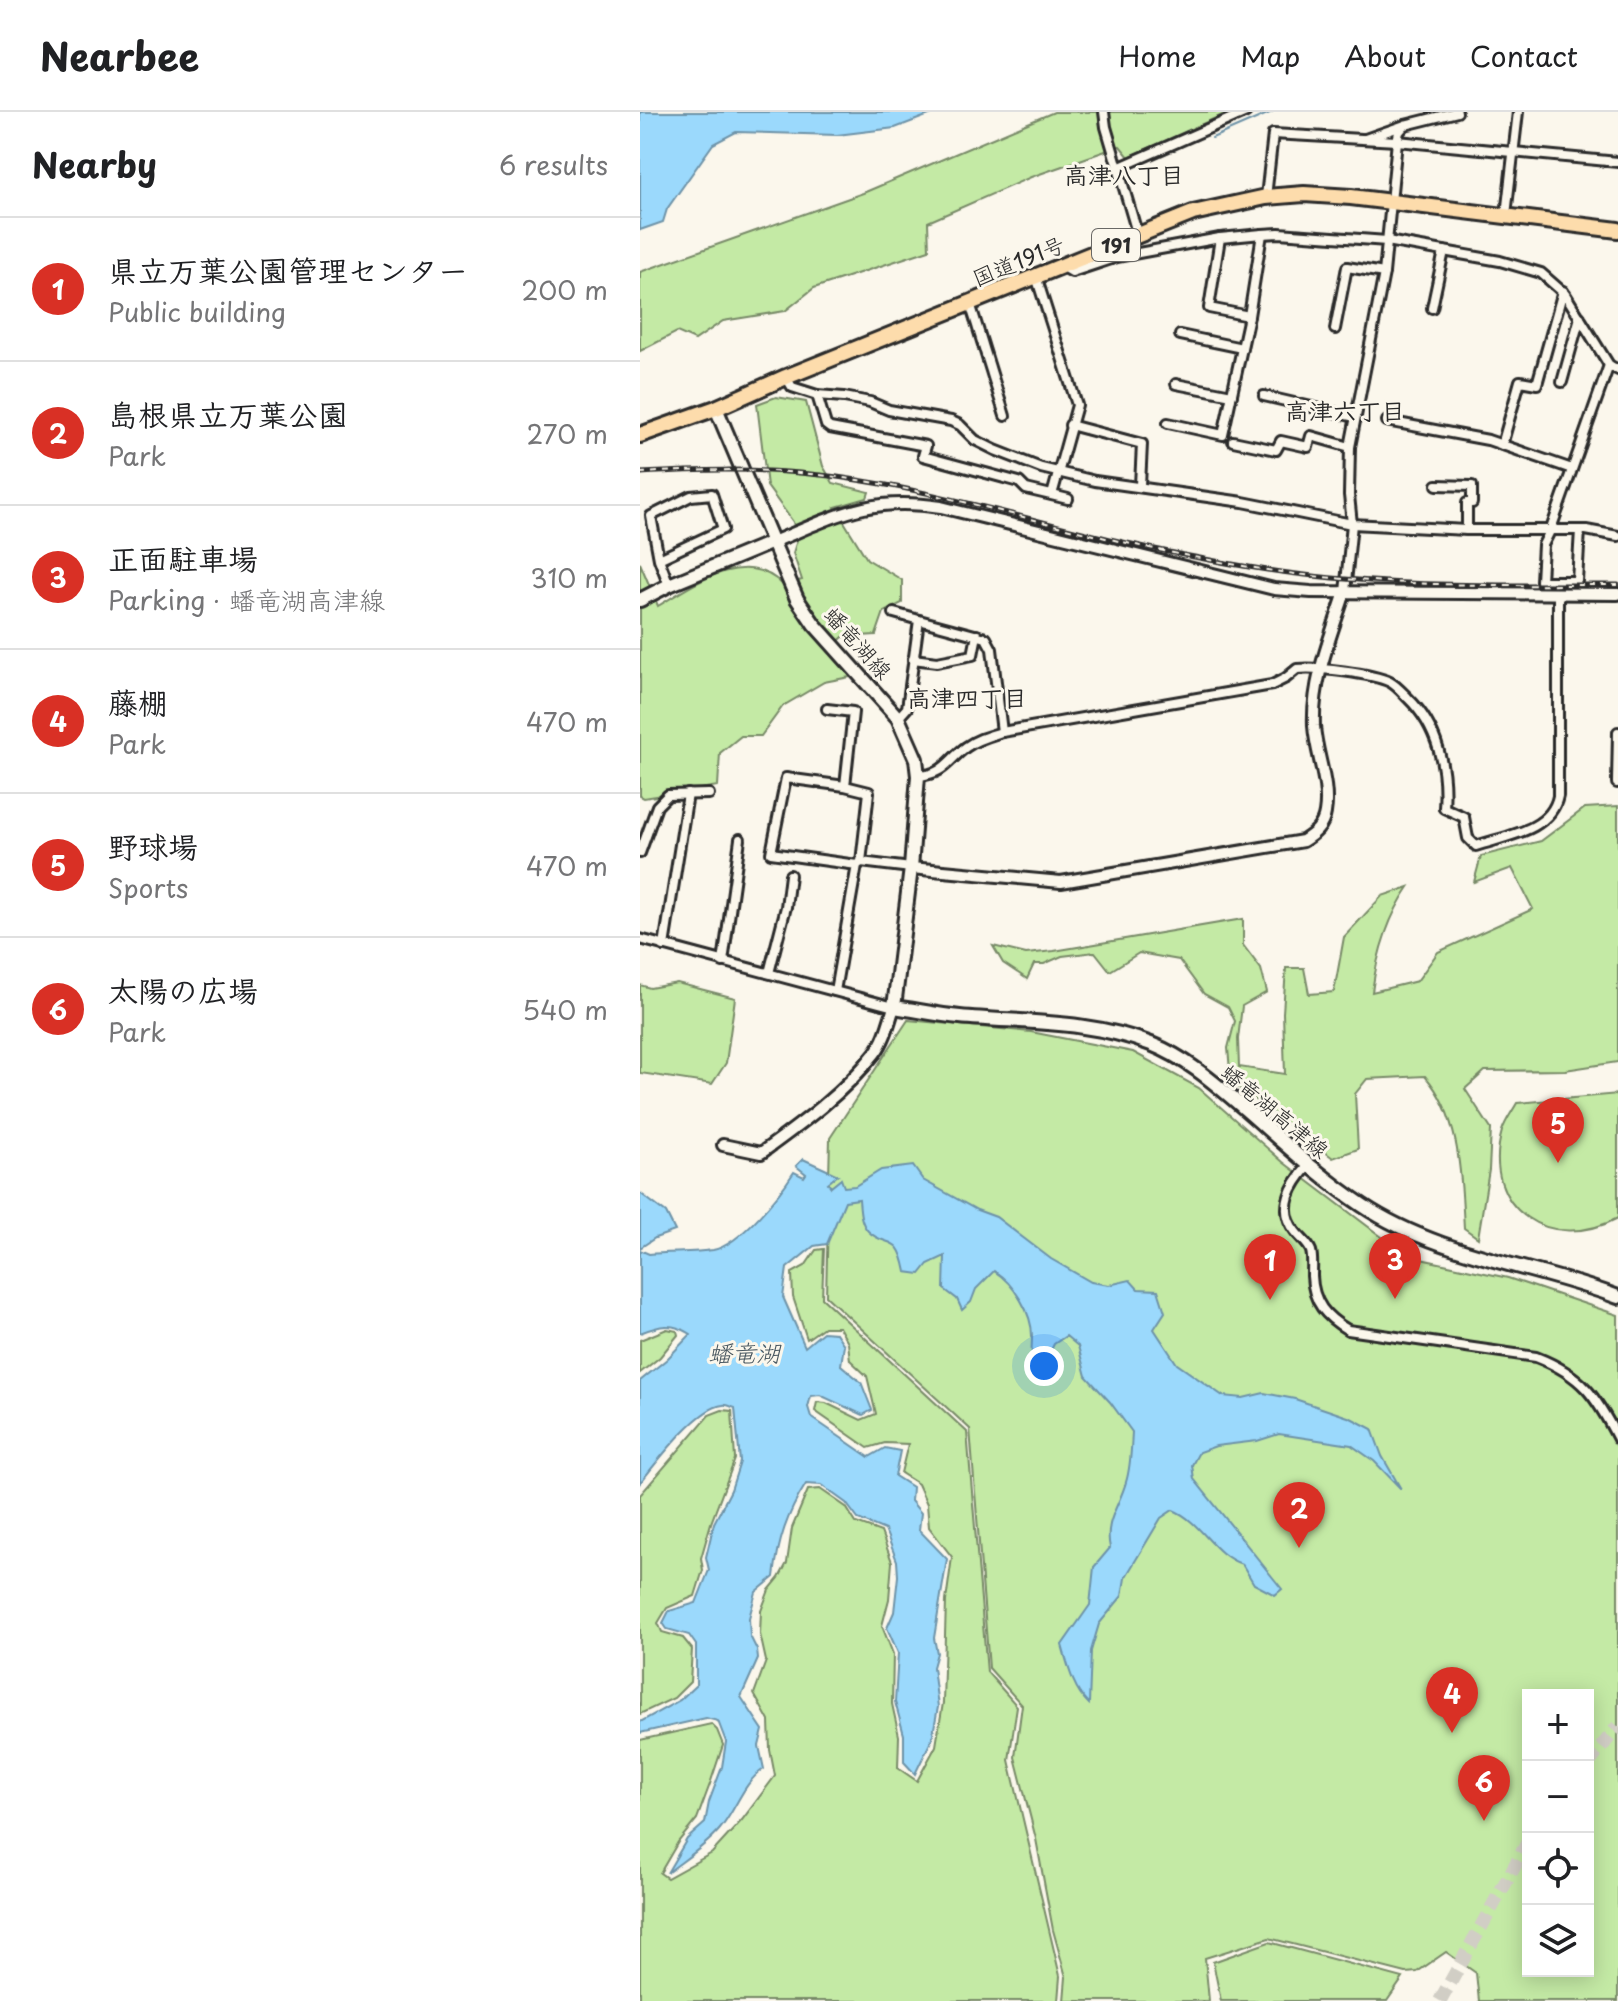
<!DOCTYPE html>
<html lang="en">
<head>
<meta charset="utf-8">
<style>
  :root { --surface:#fff; --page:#f2f2f2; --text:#202124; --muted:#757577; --line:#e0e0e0; --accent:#d93025 }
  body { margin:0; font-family:"Playpen Sans","Klee One",sans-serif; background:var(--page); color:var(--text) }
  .controls { position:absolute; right:24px; bottom:24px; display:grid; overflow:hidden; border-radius:0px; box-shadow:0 4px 20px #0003 }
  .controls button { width:72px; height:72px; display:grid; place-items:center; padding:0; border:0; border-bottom:2px solid var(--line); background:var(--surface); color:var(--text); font:40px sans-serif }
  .you { position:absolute; left:404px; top:1254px; width:28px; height:28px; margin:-20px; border:6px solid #fff; border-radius:50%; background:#1a73e8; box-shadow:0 0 0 12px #1a73e833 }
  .badge { display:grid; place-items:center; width:52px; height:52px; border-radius:50%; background:var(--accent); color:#fff; font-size:26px; font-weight:700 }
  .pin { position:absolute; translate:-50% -66px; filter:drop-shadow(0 2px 4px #0008) }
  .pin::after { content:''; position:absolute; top:42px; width:28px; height:24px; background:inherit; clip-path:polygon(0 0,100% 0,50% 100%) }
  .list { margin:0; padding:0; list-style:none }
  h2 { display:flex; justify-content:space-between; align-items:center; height:104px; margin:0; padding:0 32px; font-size:34px }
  h2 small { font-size:26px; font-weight:400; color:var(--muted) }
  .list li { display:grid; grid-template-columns:52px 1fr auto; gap:24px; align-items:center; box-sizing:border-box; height:144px; padding:0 32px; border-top:2px solid var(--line) }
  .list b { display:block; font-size:30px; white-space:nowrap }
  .list p { margin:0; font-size:26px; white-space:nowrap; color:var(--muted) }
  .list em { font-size:26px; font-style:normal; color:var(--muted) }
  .icon { flex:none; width:44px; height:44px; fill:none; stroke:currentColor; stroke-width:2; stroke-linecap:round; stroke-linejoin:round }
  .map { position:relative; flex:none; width:978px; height:1889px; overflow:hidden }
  header { display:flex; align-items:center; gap:48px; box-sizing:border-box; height:112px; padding:0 40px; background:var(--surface); border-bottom:2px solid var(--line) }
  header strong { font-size:38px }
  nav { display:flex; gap:44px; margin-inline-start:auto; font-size:28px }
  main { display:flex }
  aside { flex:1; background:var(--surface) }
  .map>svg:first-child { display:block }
</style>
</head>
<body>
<header>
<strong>Nearbee</strong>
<nav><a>Home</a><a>Map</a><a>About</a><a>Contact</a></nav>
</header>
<main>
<aside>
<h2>Nearby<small>6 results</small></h2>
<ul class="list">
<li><span class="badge">1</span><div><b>県立万葉公園管理センター</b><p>Public building</p></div><em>200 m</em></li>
<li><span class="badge">2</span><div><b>島根県立万葉公園</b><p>Park</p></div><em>270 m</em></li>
<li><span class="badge">3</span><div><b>正面駐車場</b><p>Parking · 蟠竜湖高津線</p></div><em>310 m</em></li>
<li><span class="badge">4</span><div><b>藤棚</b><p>Park</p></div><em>470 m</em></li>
<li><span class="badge">5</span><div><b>野球場</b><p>Sports</p></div><em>470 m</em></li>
<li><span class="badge">6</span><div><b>太陽の広場</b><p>Park</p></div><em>540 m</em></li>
</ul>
</aside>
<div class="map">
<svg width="978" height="1889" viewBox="0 0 978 1889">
  <rect width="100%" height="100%" fill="#fbf7ec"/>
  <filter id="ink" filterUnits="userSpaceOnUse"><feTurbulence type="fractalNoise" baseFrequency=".0125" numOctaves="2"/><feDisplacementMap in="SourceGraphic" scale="16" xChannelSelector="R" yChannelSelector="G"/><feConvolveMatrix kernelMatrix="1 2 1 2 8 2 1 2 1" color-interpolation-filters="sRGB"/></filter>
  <g filter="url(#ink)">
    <g fill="#c4eaa5" stroke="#788a68" stroke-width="2" fill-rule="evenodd">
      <polygon points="414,0 589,0 489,45 480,34 391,65 288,110 289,138 174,176 145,199 83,209 55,228 37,220 0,239 0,160 223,81"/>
      <path d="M136,285L166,290L183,354L193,371L229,380L227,386L195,395L227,447L262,468V491L244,500L236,523L203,525L190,537L215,564L184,570L143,594L121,624H101L80,641L78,674L4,686L0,684V451L18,494C54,472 106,435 143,473L162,468L153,441L157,428L153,410L127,374L117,292Z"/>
      <path d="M978,694V950L925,958L845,959L825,977L851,1017L849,1058L838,1126L824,1116C821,1065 821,1005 785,964L727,967L715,982L718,1037L693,1046L591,970L588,936L595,909L588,895L564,882L539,848L499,841L470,859L455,840L422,844L404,852H394L387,867L363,851L353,834L386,842L414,839L603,807V833L621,857L627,880L602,894L598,927L599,955L645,962L643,901L646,856H664L669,882L694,880L704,825L742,784L769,775C748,805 737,842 732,880L777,869L798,840L893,797L872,756L834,770L841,744L901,729L945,696Z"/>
      <polygon points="37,871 95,886 86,951 72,972 0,961 0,873 10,876"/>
      <path d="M268,908L391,920L493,940L559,976L643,1050L767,1144L868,1166L978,1203V1889H839L836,1861L806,1840L777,1860L766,1861L629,1826L565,1846L569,1889H424L426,1865L413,1818L396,1727L375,1645L382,1593L349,1556L330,1317L186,1184L190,1026ZM888,1583H948V1859H888Z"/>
      <path d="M978,982V1106C911,1142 840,1097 862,1019C865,1009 872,1000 877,991Z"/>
      <polygon points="184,1137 182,1186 327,1320 347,1560 377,1594 369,1648 420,1864 418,1889 0,1889 0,1628 71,1612 77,1618 83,1633 70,1672 57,1707 38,1730 20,1761 27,1766 72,1741 102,1708 135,1664 130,1638 129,1609 114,1582 126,1549 120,1522 121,1499 129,1478 139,1466 147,1451 152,1416 168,1378 180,1377 206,1395 216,1411 241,1420 252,1450 249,1487 242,1514 253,1542 252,1592 259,1624 258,1656 277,1669 296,1634 303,1591 306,1489 312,1445 289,1415 287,1392 278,1372 261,1361 268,1332 245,1331 228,1336 175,1299 177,1290 186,1291 221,1308 236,1302 227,1264 210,1248 208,1231 199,1215 184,1215 167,1227 153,1185 152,1161 165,1154 176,1138"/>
      <polygon points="27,1217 37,1219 38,1223 20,1245 0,1261 0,1228"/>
      <polygon points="82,1298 92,1299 95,1347 71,1411 61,1446 63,1458 55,1484 27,1496 18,1511 22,1520 43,1526 52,1537 50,1570 34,1586 0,1602 0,1383 69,1303"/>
      <polygon points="629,1830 763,1866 747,1889 581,1889 573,1850"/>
    </g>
    <g fill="#9bd9fc" stroke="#6e93a8" stroke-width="2">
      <polygon points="0,0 297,0 255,16 197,23 96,20 73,32 27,97 23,110 0,118"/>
      <path d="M163,1047L198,1063L188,1071L191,1075L201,1067L204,1075L215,1074L241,1058L273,1054L283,1068L337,1098L356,1105L411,1147L451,1170L469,1173L490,1168L498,1177L518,1178L525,1200L514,1217L537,1252L583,1284L603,1286L624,1281L655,1287L711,1306L732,1317L742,1344L761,1377L734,1349L711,1333L639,1322L617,1329L576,1334L559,1340L552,1353L554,1367L642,1477L635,1483L614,1472L602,1452C573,1443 562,1410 533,1398L521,1406L485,1466L482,1484L459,1512L451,1539L449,1592C433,1577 428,1554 422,1533L450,1493L454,1455L470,1436C464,1409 479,1395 486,1370C491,1354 491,1336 492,1320L470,1290L446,1264L438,1234L426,1224L414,1232L406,1248L394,1251C390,1240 392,1237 392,1226C393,1201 373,1171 354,1159L336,1177L331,1190L322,1198L317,1187L304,1177L305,1144L288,1152L280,1162L266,1160C258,1118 247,1138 228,1119C220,1110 220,1098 219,1087L205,1089L187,1132L174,1134L147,1156L143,1185L165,1235L183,1220L196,1221L204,1233L201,1253L221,1270L232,1298L223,1303L180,1283L171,1284L168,1295L171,1305L229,1345L245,1336L260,1339L255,1364L272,1375L271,1389L281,1401L279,1418L307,1447L294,1526L297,1541L293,1555L298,1595L292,1627L275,1662L264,1650V1623L255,1590L258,1541L247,1516L254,1500L258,1464L257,1449L245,1418L218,1407L206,1391L181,1373L166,1372C147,1402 138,1429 134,1465L116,1480L109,1506L110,1524L117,1538L118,1547L101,1585L123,1618L119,1634L124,1657C103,1670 96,1698 80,1717C66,1734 45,1747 27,1761L47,1727L65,1711L69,1690L82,1655L86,1630L78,1609L66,1606L0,1621V1610L40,1588L56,1573V1533L49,1523L27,1517L23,1511L29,1499L56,1491L69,1458L66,1445L74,1411L91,1378L100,1350L95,1296C92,1295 86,1292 83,1293C58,1295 16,1351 0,1371V1269L27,1247L51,1222C32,1210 20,1213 0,1221V1138L9,1142C30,1140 53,1141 73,1138C100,1133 140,1082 154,1060L164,1065L166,1062L156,1054Z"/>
      <polygon points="0,1081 26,1101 35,1119 15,1126 0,1136"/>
    </g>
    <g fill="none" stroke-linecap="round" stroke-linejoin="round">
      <polyline stroke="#6e93a8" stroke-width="2" points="572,26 632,0"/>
      <g stroke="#d1cec5" stroke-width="14" stroke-dasharray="14 7" stroke-linecap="butt">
        <polyline points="948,1652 978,1614"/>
        <polyline points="800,1889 888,1730"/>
      </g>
      <g stroke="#2b2b2b" stroke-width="14">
        <g id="minor">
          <polyline points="464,0 466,15 498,124"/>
          <polyline points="725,27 765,13 817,0"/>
          <polyline points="478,56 606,0"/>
          <polyline points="626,85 633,22 757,29 978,50"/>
          <polyline points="866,103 878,0"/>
          <polyline points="580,126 569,196 609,204"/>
          <polyline points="422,154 432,160 477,145 580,126 622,122 639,121 747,129 860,149 901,161 925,182 969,253 978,258"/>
          <polyline points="330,191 365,304"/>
          <polyline points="792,196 804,139"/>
          <polyline points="695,217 707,155 744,161"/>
          <polyline points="540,223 602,236"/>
          <polyline points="146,265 152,275 177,283 186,313 190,316 286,334 283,344 379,370 386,377 428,387 412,383 437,293 396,164"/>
          <polyline points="922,270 940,205"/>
          <polyline points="536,272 592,283"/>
          <polyline points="177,283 204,285 230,290 249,298 311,309 320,313 335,328 355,338 401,356 455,369 603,390 712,412 827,418 946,418 978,424"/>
          <polyline points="624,284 715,305"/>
          <polyline points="747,309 848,328 932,357"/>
          <polyline points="528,311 583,323 609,204 622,122"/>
          <polyline points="430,313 502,332 500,373"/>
          <polyline points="593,329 636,338 641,329 668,335 671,324 710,335"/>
          <polyline points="862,333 880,269 897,272 923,179"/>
          <polyline points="797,373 832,374 832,391 827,391 827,418"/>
          <polyline points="940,418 937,469 901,469 903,433 911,417 969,253"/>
          <polyline points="19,447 11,404 51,384 72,382 83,417 19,447 29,473"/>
          <polyline points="705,480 712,412 709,383 710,335 744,161 757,29 759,20 765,13"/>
          <polyline points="254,501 279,508 267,596 258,606"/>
          <polyline points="279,508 346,526 352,537 362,620"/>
          <polyline points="273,547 297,550 333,543 337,523"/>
          <polyline points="187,597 213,600 205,674 229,680 221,750 271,756"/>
          <path d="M278,664C305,662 307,649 326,635C337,627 349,624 362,620L632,573L646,566L657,557C677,555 731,561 750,570C756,573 763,581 768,586C798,615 807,656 804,696L824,705L828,726L836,734C865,724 911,719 918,684V482"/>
          <polyline points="977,671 978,620"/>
          <polyline points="205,674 146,666 131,741 217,753"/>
          <polyline points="0,741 17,694 28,683 69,682"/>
          <polyline points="0,827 254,895"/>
          <polyline points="24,834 48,682"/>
          <polyline points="83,850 100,727"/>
          <polyline points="129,861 146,795 150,763"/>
          <polyline points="195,879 217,753 220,751"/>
          <path d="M669,1053C652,1072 637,1096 655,1119C660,1126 668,1131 671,1139C673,1146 672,1156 672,1164C673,1191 686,1205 708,1218L896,1245C942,1263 956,1284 978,1327"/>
        </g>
      </g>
      <g stroke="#2b2b2b" stroke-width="16">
        <g id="tertiary">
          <path d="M133,430C198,403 229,384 301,395L634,477L671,480L978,482"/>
          <path d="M271,756L421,770L663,729C674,722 683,715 685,701C690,672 676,643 674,614C672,568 691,524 705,480"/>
          <path d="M83,1033L121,1041C161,1012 204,981 235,941C245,928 249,911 254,895"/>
        </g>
      </g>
      <g stroke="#2b2b2b" stroke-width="18">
        <g id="secondary">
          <path d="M76,296L157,487L174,512L258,606L276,647L278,664L271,756L254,895C276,898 298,903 320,905C385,911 450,908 511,932C547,946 577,973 605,997C643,1030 680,1065 722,1093C798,1144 894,1153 978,1185"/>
          <polyline points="0,488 29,473 133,430"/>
        </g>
      </g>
      <g stroke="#2b2b2b" stroke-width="20">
        <polyline id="trunk" points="0,323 76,296 146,265 553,101 626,85 664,82 711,85 978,118"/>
      </g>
      <use href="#minor" stroke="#fbf7ec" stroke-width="8"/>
      <use href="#tertiary" stroke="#fbf7ec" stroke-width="10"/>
      <use href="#secondary" stroke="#fbf7ec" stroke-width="12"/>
      <use href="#trunk" stroke="#fddcac" stroke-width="14"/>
      <g stroke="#2b2b2b" stroke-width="5">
        <path id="rail" d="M0,361C56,358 114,356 170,362C266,371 360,400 454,423C505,436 557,446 609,455C730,476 855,473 978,473"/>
      </g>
      <use href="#rail" stroke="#fbf7ec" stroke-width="2" stroke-dasharray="6" stroke-linecap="butt"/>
    </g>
  </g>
  <g text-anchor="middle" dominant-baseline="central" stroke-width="6" stroke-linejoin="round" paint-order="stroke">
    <rect fill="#fbf7ec" stroke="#696865" stroke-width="2" x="452" y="117" width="48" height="32" rx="6"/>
    <g font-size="20" font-weight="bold" fill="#2b2b2b">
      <text x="476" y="133">191</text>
    </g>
    <g font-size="22" fill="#2b2b2b" stroke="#fbf7ec">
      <text transform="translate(378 148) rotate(-22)">国道191号</text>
      <text transform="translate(219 530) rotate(48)">蟠竜湖線</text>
      <text transform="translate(636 998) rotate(40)">蟠竜湖高津線</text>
    </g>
    <g font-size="24" font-weight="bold" fill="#2b2b2b" stroke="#fbf7ec">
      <text x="484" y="62">高津八丁目</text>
      <text x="705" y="298">高津六丁目</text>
      <text x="327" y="585">高津四丁目</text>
    </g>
    <g font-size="24" font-style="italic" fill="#47565f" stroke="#fbf7ec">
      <text x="104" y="1240">蟠竜湖</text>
    </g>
  </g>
</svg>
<div class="controls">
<button>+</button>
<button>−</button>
<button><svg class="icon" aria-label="locate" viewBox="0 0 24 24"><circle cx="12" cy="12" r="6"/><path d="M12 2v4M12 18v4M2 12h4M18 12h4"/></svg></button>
<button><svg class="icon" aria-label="layers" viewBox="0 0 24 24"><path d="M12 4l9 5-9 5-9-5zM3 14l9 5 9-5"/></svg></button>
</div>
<div class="you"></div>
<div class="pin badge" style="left:630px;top:1188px">1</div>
<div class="pin badge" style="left:659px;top:1436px">2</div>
<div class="pin badge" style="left:755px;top:1187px">3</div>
<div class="pin badge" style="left:812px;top:1621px">4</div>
<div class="pin badge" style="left:918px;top:1051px">5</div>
<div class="pin badge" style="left:844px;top:1709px">6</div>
</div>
</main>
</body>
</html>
